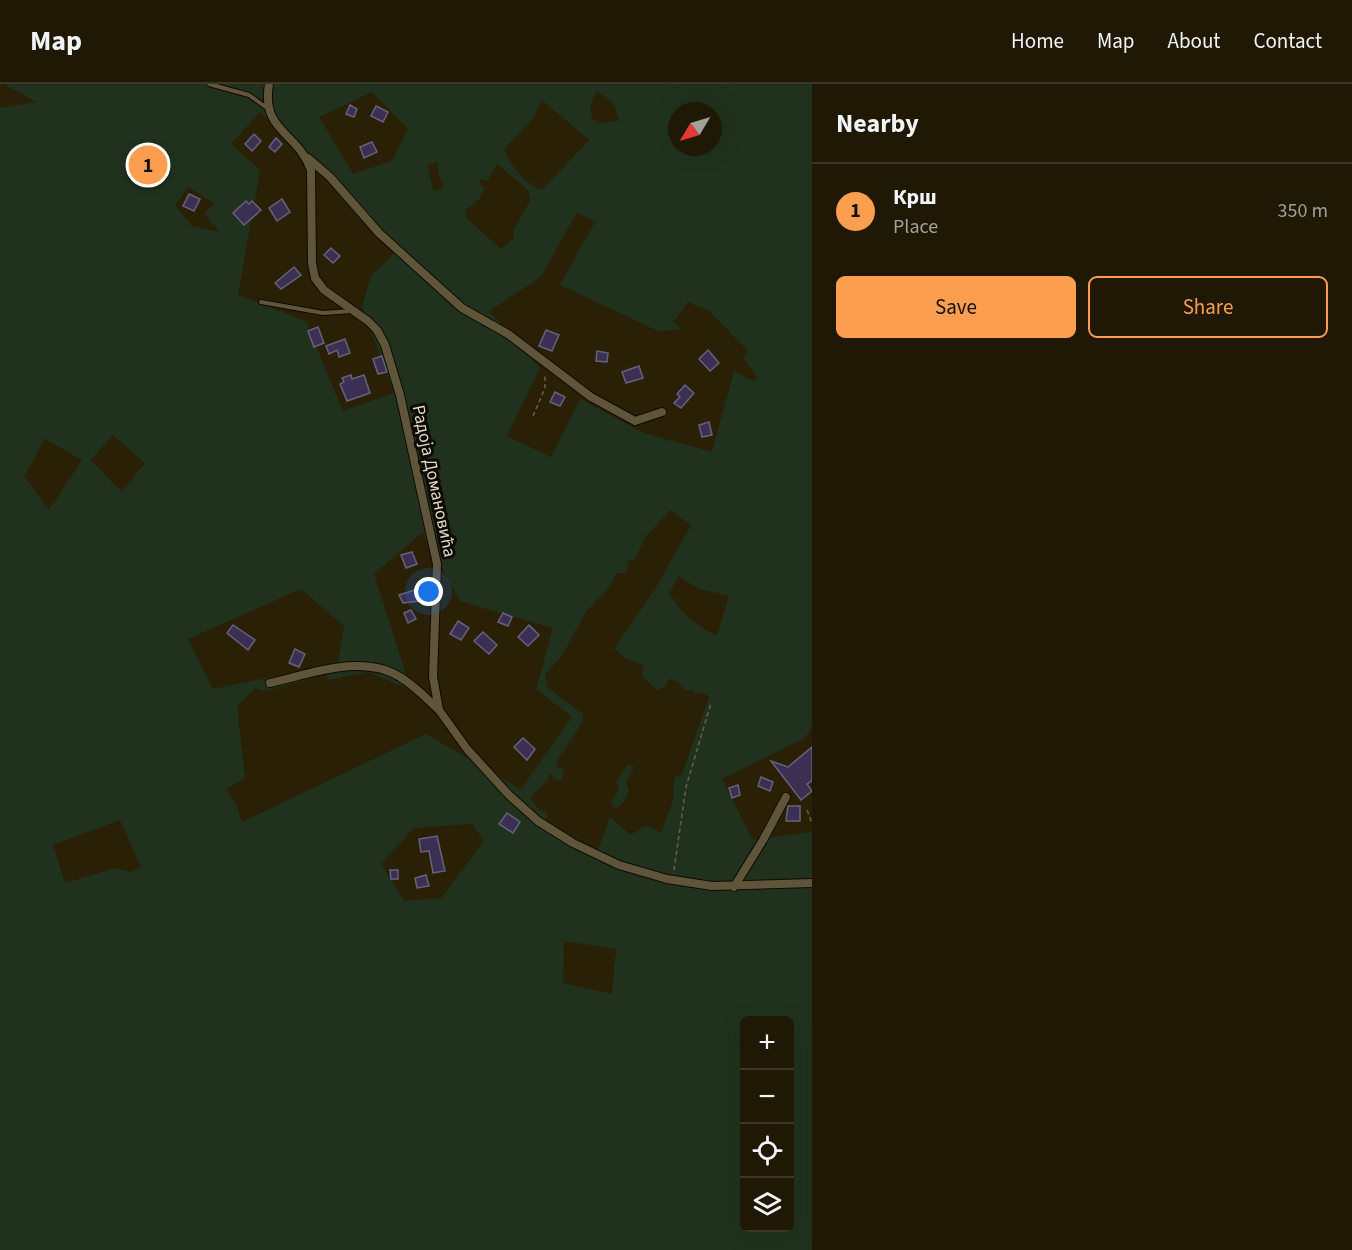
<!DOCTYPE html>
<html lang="en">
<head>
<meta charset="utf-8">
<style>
  :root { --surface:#1f1804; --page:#2c2513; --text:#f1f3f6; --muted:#a1a09a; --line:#3c3726; --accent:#fb9e50 }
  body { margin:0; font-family:"Source Sans 3",sans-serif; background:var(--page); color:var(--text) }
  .controls { position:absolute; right:18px; bottom:18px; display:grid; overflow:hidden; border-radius:9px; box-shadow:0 6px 24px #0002 }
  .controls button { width:54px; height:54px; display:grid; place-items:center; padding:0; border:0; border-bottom:2px solid var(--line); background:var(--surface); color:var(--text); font:30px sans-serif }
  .compass { position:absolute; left:668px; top:18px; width:54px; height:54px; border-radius:50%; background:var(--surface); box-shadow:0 6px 24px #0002; rotate:232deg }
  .you { position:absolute; left:429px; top:508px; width:21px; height:21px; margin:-15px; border:4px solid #fff; border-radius:50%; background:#1a73e8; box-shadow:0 0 0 9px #1a73e833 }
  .badge { display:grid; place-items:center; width:39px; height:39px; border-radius:50%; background:var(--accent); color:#111; font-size:20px; font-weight:700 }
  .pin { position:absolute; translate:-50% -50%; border:3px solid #fff; box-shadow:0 2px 6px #0006 }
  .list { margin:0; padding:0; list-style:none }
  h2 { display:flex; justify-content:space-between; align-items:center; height:78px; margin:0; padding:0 24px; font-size:26px }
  h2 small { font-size:20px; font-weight:400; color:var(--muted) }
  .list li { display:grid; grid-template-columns:39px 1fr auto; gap:18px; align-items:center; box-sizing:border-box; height:96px; padding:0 24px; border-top:2px solid var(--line) }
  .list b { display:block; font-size:22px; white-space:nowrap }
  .list p { margin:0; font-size:20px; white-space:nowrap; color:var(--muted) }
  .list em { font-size:20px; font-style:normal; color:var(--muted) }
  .actions { display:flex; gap:12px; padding:18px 24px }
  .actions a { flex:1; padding:14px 0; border:2px solid var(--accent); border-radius:9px; text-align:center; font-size:21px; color:var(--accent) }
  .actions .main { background:var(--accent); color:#111 }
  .icon { flex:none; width:33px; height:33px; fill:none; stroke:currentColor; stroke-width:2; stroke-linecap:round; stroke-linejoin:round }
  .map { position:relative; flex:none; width:812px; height:1166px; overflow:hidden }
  header { display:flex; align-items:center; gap:36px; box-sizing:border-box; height:84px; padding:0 30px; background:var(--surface); border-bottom:2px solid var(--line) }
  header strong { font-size:28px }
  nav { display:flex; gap:33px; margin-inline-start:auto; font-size:21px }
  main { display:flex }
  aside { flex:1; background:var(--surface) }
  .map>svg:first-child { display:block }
</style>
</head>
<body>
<header>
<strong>Map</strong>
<nav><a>Home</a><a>Map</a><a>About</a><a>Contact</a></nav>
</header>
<main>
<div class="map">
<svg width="812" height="1166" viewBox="0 0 812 1166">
  <rect width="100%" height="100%" fill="#292006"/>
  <g fill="#20321e" fill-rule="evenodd">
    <path d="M4,0H812V642L805,654L722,695L753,756L812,748V796C741,799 661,806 598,766L610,733L631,751L645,741L661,749L673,717L674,694L682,690L709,613L702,608L696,610L691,605L685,607L679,598L668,595L666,603L657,606L642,592L644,582L625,574L614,564L654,507L691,441L671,426L646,452L635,475L628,477L626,489H616L611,501L586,528L563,570L545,591L548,604L583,630V637L557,677V682L564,685L562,696H555L550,689L547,697L530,714L540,726L548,730L544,737L594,773L612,782L720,806L812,802V1166H0V24L36,18ZM597,7L614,20L619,36L600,40L592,34L590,23ZM372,8L408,45L392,77L353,90L319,33ZM542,16L589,56L542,106C523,99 513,84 504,65L533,35ZM677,27H713V63H677ZM260,28L334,92L395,169L371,192L362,223L394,309L343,327L306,237L238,211L260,86L231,60ZM438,78V89L444,104L434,107L427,82ZM497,80L529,107L530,117L513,147L514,154L501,165L467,135L465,127L479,115L485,104L479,99L480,95L488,97ZM188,103L215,120L204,129L219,148L192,142L175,121ZM577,128L595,138L560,201L658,247L682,245L673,238L688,218L708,226L748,267L743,274L758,294L753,297L734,287L712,368L644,349L580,315L551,373L507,352L540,284L489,227L541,193ZM113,351L145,379L122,408L91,376ZM45,355L82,376L49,426L24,392ZM422,449L460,517L553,544L536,605L572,633L521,705L426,650L242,738L237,722L226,705L245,694L237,623L255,604L265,607L306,596L314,584L213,605L188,555L301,505L344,542L338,578L322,582L329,596L368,588L411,606L374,490ZM679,492L697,504L729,512L717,552C695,541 682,530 669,509ZM120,736L141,783L131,788L115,784L65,799L53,761ZM472,740L484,757L441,814L405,817L381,780L414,744ZM564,857L616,865L612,910L563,899ZM744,936H790V1144H744Z"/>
    <polygon points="628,680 634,684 626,698 629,707 623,719 615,725 611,719 619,705 617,697"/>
  </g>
  <g fill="#3b3053" stroke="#68617c" stroke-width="1.5">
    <polygon points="350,21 357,25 354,33 346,30"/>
    <polygon points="376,22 388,28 383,38 371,32"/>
    <polygon points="254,50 261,57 252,67 245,60"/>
    <polygon points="276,54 282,60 275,68 269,63"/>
    <polygon points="372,58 377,68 364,74 360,63"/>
    <polygon points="189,110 200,115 194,127 183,122"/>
    <polygon points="282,115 290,128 277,137 269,124"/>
    <polygon points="246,117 249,120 252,117 261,126 244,141 233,129"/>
    <polygon points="331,164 340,172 333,179 324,171"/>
    <polygon points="294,183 301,191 281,205 275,199"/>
    <polygon points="318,243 324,259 314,263 308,247"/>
    <polygon points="546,246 559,251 552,267 539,262"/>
    <polygon points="345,255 350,269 339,273 337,266 329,270 326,262"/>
    <polygon points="708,266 719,279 710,287 699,275"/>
    <polygon points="597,267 608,269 607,278 596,277"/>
    <polygon points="382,272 387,288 378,290 373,275"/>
    <polygon points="639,282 643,294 626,299 622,288"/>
    <polygon points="351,291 352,295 364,291 370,309 347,317 340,300 344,298 342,294"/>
    <polygon points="685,301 694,309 681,324 674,319 680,313 677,310"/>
    <polygon points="555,308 565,313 560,322 550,318"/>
    <polygon points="709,338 712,351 702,353 699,341"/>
    <polygon points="412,468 417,480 406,484 401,471"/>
    <polygon points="430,501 430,516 403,519 399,511"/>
    <polygon points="411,526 416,535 408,539 404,529"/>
    <polygon points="503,529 512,533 508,542 498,538"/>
    <polygon points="458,537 469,544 461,556 450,550"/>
    <polygon points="233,541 255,556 248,566 227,549"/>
    <polygon points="529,541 539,551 528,562 518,553"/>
    <polygon points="483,548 497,561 489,570 474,557"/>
    <polygon points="295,565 305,570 299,583 289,579"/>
    <polygon points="523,654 535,665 527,676 514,663"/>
    <polygon points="812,663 812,697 807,700 812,707 801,716 771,677 788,683"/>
    <polygon points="761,693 773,698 770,707 758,702"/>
    <polygon points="738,701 740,711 732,714 729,704"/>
    <polygon points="788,722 800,722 800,737 786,737"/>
    <polygon points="507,729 520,738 513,749 499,740"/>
    <polygon points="437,752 445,787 433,789 429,767 421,768 419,755"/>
    <polygon points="390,786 398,786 398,795 391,795"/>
    <polygon points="426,791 429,802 417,804 415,794"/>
  </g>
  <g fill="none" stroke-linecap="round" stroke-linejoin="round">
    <g stroke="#120900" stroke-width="6">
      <g id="lane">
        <polyline points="209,0 249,11 267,24"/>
        <polyline points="261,218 323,229 351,227"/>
      </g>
    </g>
    <g stroke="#120900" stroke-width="10">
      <g id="street">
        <path d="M269,0C261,48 297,47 311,86L312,179L315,194L324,206L368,237L377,246L385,261L400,311L437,480L433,593L439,626L467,665L509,711L538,737L573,759L619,781L667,795L712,802L812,799"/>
        <polyline points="308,74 330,93 379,149 462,224 508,250 591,313 635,337 662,328"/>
        <path d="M270,599C310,590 363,569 400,593C415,602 427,615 439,626"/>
        <polyline points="734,803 763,756 786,713"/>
      </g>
    </g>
    <g stroke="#665e47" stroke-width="1.5" stroke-dasharray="4.5 3" stroke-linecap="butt">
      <polyline points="533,332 545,304 545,291"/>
      <polyline points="807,726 812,739"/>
      <polyline points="674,786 686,703 711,619"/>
    </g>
    <use href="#lane" stroke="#5f553a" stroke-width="4"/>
    <use href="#street" stroke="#5f553a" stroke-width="8"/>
  </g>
  <g text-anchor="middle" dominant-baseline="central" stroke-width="6" stroke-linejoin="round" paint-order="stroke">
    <g font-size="18" fill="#dfd9ca" stroke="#0e0a02">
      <text transform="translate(434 397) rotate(78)">Радоја Домановића</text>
    </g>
  </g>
</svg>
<div class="controls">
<button>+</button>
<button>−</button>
<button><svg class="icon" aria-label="locate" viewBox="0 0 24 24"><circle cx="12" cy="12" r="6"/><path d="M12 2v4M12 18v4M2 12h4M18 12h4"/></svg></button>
<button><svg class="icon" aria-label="layers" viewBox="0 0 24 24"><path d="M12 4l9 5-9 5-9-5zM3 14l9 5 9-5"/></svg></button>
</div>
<svg class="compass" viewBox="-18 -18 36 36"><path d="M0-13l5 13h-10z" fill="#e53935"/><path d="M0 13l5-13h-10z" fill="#a1a09a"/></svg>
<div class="you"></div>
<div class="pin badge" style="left:148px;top:81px">1</div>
</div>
<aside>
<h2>Nearby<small></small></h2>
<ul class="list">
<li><span class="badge">1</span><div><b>Крш</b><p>Place</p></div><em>350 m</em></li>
</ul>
<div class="actions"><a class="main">Save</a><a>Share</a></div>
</aside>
</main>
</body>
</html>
